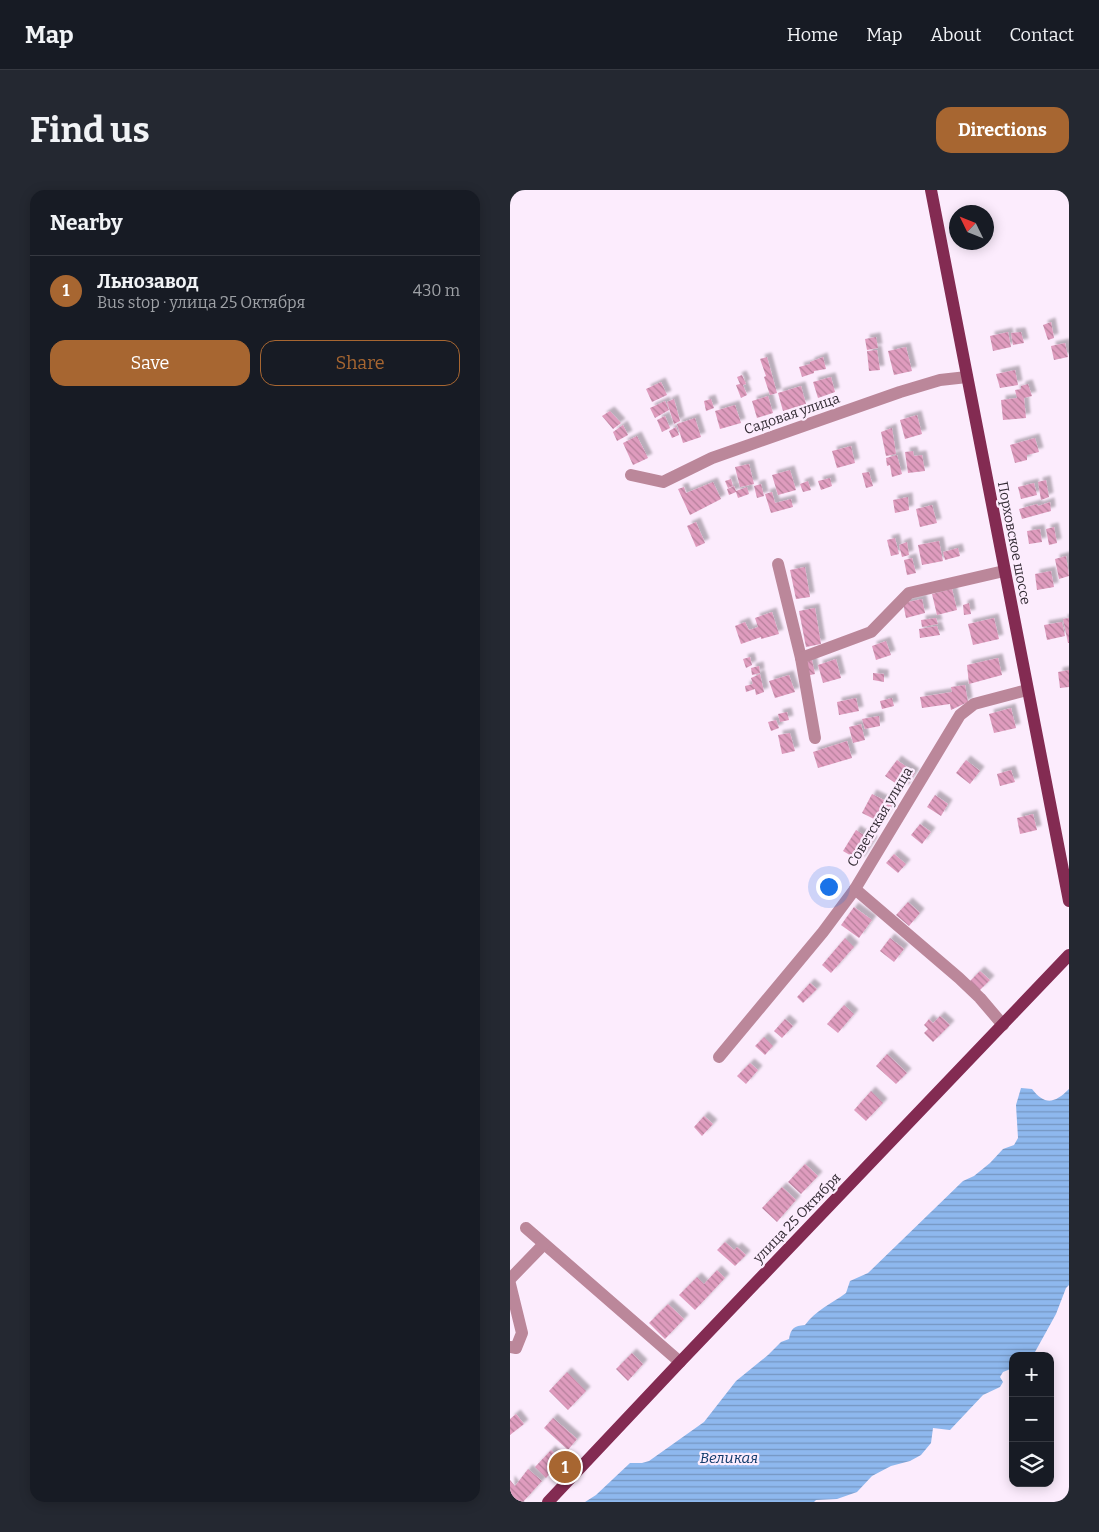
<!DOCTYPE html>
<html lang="en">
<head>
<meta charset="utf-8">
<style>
  :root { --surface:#171b24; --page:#242831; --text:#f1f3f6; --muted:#9ea1a6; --line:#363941; --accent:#a76631 }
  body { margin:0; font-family:Bitter,serif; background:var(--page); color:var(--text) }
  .controls { position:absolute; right:15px; bottom:15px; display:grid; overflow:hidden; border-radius:10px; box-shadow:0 2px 12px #0003 }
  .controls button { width:45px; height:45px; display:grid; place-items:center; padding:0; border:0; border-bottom:1px solid var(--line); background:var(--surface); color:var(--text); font:25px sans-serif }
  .compass { position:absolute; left:439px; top:15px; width:45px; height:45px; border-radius:50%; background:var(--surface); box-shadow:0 2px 12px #0003; rotate:313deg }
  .you { position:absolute; left:318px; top:696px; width:18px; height:18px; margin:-12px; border:4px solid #fff; border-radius:50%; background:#1a73e8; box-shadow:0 0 0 8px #1a73e833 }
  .badge { display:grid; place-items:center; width:32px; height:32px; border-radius:50%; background:var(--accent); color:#fff; font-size:16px; font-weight:700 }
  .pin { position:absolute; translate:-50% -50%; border:2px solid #fff; box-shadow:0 1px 5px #0006 }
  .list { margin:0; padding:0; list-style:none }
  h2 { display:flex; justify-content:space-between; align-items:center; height:65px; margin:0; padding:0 20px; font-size:21px }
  h2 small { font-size:16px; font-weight:400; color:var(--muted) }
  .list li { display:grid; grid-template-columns:32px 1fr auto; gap:15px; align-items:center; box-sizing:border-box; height:70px; padding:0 20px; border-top:1px solid var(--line) }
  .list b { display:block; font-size:19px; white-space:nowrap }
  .list p { margin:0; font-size:16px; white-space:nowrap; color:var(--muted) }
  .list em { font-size:16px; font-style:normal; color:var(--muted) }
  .actions { display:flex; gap:10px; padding:15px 20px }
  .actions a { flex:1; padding:11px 0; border:1px solid var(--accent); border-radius:15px; text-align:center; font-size:18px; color:var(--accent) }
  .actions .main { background:var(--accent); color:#fff }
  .icon { flex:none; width:28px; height:28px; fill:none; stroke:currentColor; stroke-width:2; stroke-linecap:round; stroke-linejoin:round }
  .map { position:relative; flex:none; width:559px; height:1312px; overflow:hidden; border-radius:15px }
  header { display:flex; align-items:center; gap:30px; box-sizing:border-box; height:70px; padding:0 25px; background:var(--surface); border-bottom:1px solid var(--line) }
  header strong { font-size:24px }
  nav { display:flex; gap:28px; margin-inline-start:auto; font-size:18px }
  .intro { display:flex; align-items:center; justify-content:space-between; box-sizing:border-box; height:120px; padding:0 30px }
  h1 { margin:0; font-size:35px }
  .button { padding:12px 22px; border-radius:15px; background:var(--accent); color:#fff; font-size:18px; font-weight:700 }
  main { display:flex; gap:30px; padding:0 30px }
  aside { flex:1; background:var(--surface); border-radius:15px; box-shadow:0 2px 12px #0003 }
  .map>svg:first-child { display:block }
</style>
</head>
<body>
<header>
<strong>Map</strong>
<nav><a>Home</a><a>Map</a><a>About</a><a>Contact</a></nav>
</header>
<div class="intro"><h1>Find us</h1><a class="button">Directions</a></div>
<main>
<aside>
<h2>Nearby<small></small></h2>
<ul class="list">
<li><span class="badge">1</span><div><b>Льнозавод</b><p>Bus stop · улица 25 Октября</p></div><em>430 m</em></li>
</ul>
<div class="actions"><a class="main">Save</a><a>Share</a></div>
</aside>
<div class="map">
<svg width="559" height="1312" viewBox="0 0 559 1312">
  <defs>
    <pattern id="water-rules" width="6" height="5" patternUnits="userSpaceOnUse" patternTransform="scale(1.25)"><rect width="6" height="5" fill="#8eb8ee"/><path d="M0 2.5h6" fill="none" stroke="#7596c1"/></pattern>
    <pattern id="building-back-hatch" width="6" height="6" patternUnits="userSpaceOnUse" patternTransform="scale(1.25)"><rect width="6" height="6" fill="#df9cbe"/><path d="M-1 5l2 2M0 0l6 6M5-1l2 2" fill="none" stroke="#b57f9b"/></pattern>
    <filter id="shadow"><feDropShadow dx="4.5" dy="-4.5" stdDeviation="1" flood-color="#0004"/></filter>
  </defs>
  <rect width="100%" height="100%" fill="#fcecfd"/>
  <path fill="url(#water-rules)" d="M511,898L522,899C535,916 545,913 559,899V1095L556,1098L546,1124L525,1162L519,1166H503V1178L493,1182L490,1187L493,1192L490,1197L473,1205L440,1240L423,1238L421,1253L411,1265L400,1271L381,1276L362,1286L347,1302L327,1309L306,1310L304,1312H75L86,1305L120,1273H132L139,1271L194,1232L226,1191L258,1165L271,1152L279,1149C281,1138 284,1136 295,1135C306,1120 321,1114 336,1103L340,1091L358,1083L453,991L464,986L480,973L493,959L504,955L508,948L506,915Z"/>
  <g fill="url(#building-back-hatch)" filter="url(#shadow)">
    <polygon points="541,132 544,148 538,150 533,135"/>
    <polygon points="498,142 501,157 483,161 480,146"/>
    <polygon points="511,142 514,153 503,155 501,143"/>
    <polygon points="366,147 368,158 357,160 355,149"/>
    <polygon points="555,153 558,167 544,170 541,156"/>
    <polygon points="396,157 402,181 384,185 378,161"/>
    <polygon points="367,160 370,180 359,181 357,161"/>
    <polygon points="257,167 267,203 260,205 254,187 256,186 250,169"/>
    <polygon points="313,167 316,179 304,181 304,183 292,187 289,177 300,174 300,172"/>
    <polygon points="505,180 508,195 490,198 486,184"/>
    <polygon points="232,185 236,194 233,195 237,205 231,208 226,195 230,194 227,187"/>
    <polygon points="321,187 325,202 308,208 303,192"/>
    <polygon points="151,192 157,205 142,212 136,199"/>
    <polygon points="518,194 522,206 514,208 516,228 493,230 491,210 507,208 505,200 511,199 511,196"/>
    <polygon points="291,196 296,214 273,221 268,203"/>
    <polygon points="258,206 263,223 247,228 242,211"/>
    <polygon points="164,209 170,231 164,234 157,212"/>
    <polygon points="201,209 204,218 196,221 194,211"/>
    <polygon points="155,211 159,220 145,228 140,218"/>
    <polygon points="225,215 231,233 210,239 205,221"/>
    <polygon points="100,221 111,233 103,239 92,226"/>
    <polygon points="407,225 412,244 395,249 390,230"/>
    <polygon points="155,226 160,238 152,242 147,230"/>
    <polygon points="185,228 191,247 173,253 167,234"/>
    <polygon points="113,235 118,245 107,251 103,242"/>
    <polygon points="166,237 169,245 162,248 159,241"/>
    <polygon points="382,238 386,264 376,266 371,242"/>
    <polygon points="127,246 138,268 123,275 113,253"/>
    <polygon points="525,248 529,262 517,265 517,270 505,273 500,255"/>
    <polygon points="341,256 345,273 327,278 322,261"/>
    <polygon points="403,261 404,266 412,265 415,281 398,283 395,262"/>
    <polygon points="387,265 392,284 382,287 380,275 377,276 376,268"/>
    <polygon points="239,274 244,294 230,297 225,277"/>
    <polygon points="280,280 286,300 268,305 262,285"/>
    <polygon points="359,282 363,296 356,298 352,283"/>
    <polygon points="320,288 322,296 311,300 308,291"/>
    <polygon points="221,289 223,296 218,298 215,291"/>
    <polygon points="536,290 539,307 531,310 528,292"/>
    <polygon points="298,291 301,300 293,302 290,294"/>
    <polygon points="203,292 211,309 180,325 168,299 174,297 176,303"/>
    <polygon points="524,293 527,305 511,309 508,297"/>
    <polygon points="251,294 254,306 247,308 244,296"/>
    <polygon points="224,296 226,301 237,297 239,304 228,308 226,302 219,305 217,299"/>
    <polygon points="262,302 265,313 281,309 283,317 261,323 255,304"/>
    <polygon points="398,307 399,320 385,323 383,310"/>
    <polygon points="540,312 541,321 512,329 509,319 527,314 528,316"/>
    <polygon points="422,315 427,333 410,337 406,319"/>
    <polygon points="186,332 195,353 186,357 177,336"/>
    <polygon points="544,337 547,353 539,355 536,339"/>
    <polygon points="530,339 532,352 519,354 517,341"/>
    <polygon points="385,348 389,364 381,366 377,350"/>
    <polygon points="429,351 433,371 412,375 408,355"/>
    <polygon points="397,352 399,365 392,367 389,355"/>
    <polygon points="448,358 450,366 435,370 433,362"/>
    <polygon points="556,366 559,386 549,389 545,369"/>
    <polygon points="402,368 406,383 397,385 394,370"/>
    <polygon points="295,377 300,407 286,409 280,380"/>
    <polygon points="541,381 544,397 527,400 525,384"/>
    <polygon points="442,399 447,420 427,425 422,404"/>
    <polygon points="412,409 415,423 396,428 393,413"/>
    <polygon points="459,413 461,424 454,425 453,415"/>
    <polygon points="305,418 311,454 296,457 289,421"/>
    <polygon points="262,422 269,444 251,449 251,447 231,454 225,436 235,432 239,440 248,437 245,428"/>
    <polygon points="426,428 428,434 412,437 411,430"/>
    <polygon points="484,428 489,449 463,455 458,434"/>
    <polygon points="559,428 559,453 558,453 553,429"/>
    <polygon points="552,432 555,446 537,450 534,435"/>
    <polygon points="427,436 430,445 410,448 409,439"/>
    <polygon points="376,451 381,465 366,470 362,456"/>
    <polygon points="240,467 242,475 236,478 233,469"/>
    <polygon points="488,468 492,485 459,494 457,475"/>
    <polygon points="326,469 331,488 313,493 308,475"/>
    <polygon points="302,470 305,484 296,486 293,473"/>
    <polygon points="249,476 250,483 242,485 241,478"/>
    <polygon points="559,480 559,497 550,498 548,482"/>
    <polygon points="363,483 374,484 374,492 363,490"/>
    <polygon points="250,484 254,502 246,505 245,499 236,502 235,496 243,494 241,488"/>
    <polygon points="279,485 285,502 265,508 259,491"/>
    <polygon points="455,495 458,512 441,520 440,514 412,518 410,507 442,502 441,497"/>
    <polygon points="346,508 349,521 329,525 327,512"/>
    <polygon points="382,508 384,516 372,519 370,511"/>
    <polygon points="501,518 506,538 484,543 479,524"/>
    <polygon points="277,522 279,530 270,532 268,524"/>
    <polygon points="369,526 370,536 355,539 352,529"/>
    <polygon points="266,530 269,538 261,541 258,532"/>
    <polygon points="351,534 355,550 343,553 339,537"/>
    <polygon points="280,543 285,561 272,564 268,545"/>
    <polygon points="337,551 342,568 308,578 303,562"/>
    <polygon points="387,570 405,583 394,599 375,586"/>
    <polygon points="456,570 470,581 460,594 446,583"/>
    <polygon points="501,580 505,592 490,596 487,584"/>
    <polygon points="362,604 382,614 372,633 352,623"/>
    <polygon points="425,605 438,614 431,626 417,617"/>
    <polygon points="523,624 527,640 510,644 507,628"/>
    <polygon points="410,634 421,642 412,654 401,645"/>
    <polygon points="346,640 363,651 350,671 333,661"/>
    <polygon points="384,664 396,674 388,683 376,673"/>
    <polygon points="398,712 410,723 399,736 386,725"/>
    <polygon points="344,717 362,730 349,748 331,735"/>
    <polygon points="335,748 344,757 321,783 312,775"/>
    <polygon points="380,748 394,759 384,772 370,761"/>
    <polygon points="470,781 480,790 469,801 459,792"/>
    <polygon points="300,793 307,799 293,813 287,807"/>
    <polygon points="334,815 344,824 328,843 317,834"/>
    <polygon points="430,826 440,835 423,852 414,843 418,839 414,835 419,829 423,833"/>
    <polygon points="275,829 283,836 272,848 264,841"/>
    <polygon points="254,847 263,856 255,865 245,856"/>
    <polygon points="377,864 397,883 386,894 366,876"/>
    <polygon points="240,873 248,880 236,894 227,886"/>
    <polygon points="361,901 373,913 356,931 344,920"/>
    <polygon points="194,926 203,934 192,946 184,937"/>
    <polygon points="295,974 308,986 291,1004 278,992"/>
    <polygon points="272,997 286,1010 267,1032 252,1018"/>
    <polygon points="215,1052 224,1060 227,1057 236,1065 225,1076 207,1060"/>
    <polygon points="207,1080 215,1088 185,1120 169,1105 187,1087 194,1094"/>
    <polygon points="158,1114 174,1129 155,1149 139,1133"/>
    <polygon points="122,1163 133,1174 118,1191 106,1179"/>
    <polygon points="57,1182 76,1201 58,1220 39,1201"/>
    <polygon points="6,1224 14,1234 0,1245 0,1229"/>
    <polygon points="43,1228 67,1249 58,1260 34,1238"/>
    <polygon points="41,1260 52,1270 36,1288 25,1277"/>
    <polygon points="18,1279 32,1291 13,1312 0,1312 0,1290 5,1296"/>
  </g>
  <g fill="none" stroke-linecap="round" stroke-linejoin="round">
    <g stroke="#bb879a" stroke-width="12">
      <polyline points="121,285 153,292 202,268 390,202 430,190 457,187"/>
      <polyline points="268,374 291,468"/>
      <polyline points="305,548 291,468 361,442 399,403 494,381"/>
      <polyline points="345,699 449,788 470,808 493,835"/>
      <polyline points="209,867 313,742 345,699 450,525 464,514 517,500"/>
      <polyline points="16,1038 170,1172"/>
      <polyline points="0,1089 34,1054"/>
      <polyline points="0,1094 12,1143 6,1158 0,1157"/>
    </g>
    <g stroke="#832b52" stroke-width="12">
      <polyline points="421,0 559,711"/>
      <polyline points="38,1312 170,1172 559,765"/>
    </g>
  </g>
  <g text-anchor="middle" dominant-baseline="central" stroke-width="4.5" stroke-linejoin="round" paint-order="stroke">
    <g font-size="14" fill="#322a33" stroke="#fcecfd">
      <text transform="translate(282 224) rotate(-19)">Садовая улица</text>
      <text transform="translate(504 353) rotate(79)">Порховское шоссе</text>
      <text transform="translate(370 627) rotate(-59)">Советская улица</text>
      <text transform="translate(287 1028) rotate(-46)">улица 25 Октября</text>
    </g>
    <g font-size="15" font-style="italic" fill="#113a6b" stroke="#fcecfd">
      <text x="219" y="1268">Великая</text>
    </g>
  </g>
</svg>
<div class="controls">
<button>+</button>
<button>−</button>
<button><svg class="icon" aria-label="layers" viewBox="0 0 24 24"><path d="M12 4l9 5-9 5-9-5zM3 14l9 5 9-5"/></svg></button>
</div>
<svg class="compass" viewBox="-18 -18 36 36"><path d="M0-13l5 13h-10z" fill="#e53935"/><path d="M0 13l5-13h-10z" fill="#9ea1a6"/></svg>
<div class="you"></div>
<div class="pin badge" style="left:55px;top:1277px">1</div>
</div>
</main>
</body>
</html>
